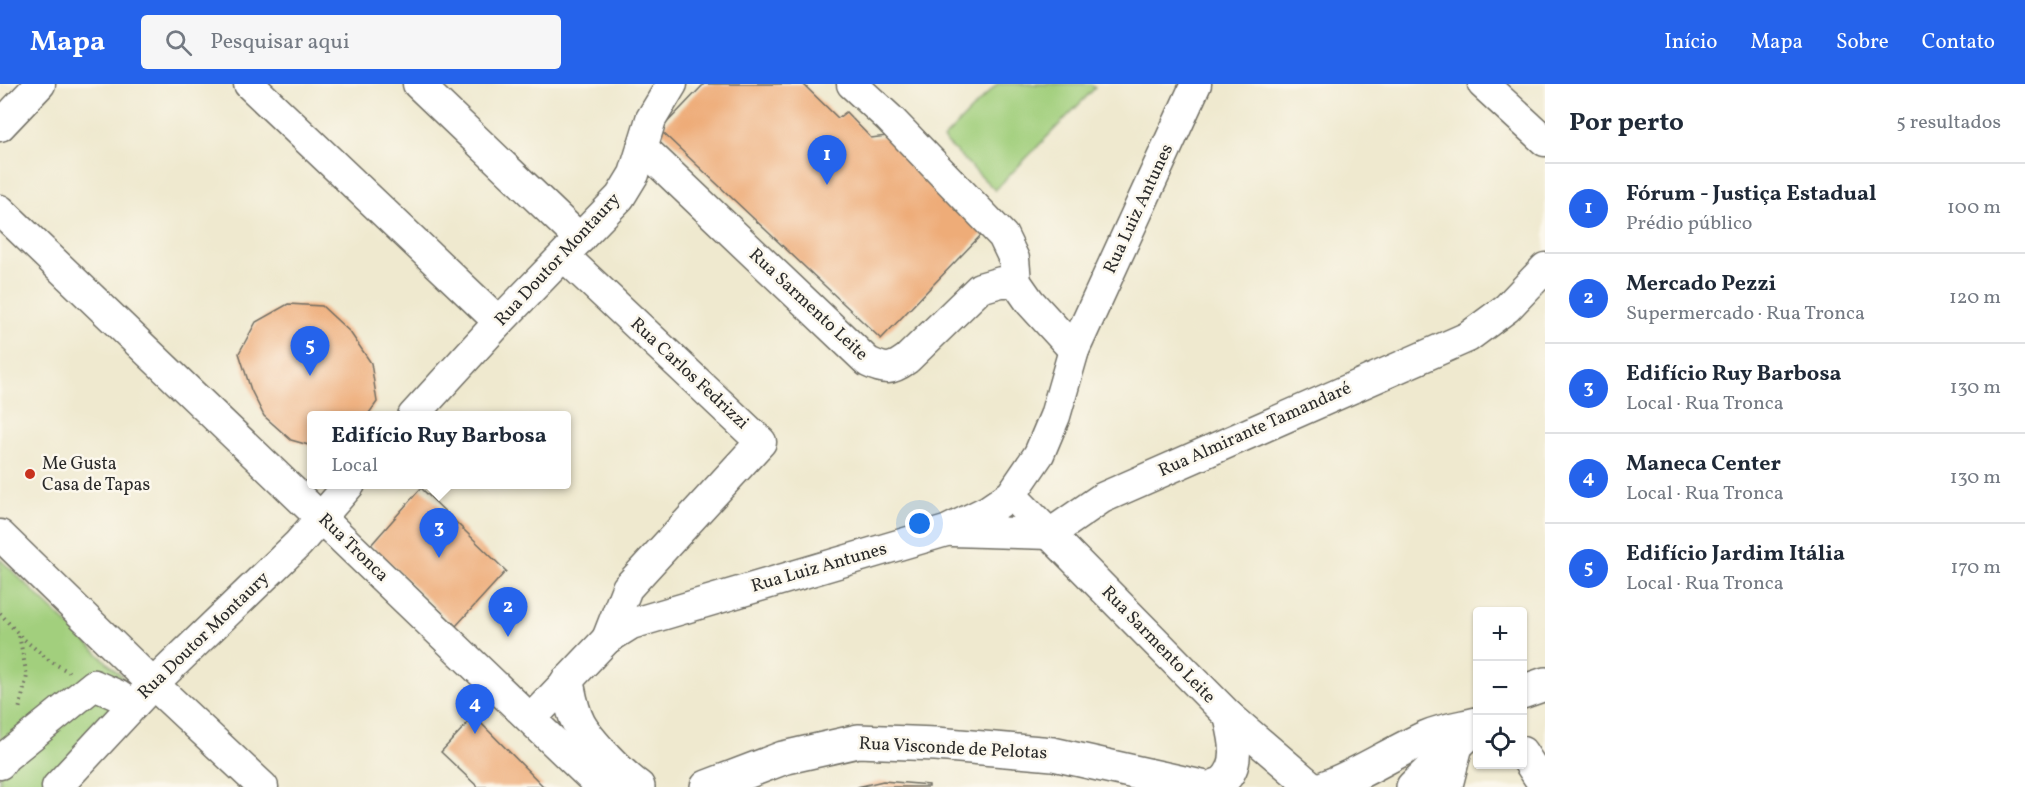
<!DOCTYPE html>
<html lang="pt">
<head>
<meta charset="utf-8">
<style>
  :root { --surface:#fff; --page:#f6f6f7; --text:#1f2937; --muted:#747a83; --line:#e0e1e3; --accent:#2563eb }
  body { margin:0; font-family:Vollkorn,serif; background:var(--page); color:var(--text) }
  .controls { position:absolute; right:18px; bottom:18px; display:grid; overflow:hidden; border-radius:6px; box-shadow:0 2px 4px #0004 }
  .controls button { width:54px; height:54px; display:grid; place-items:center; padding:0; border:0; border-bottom:2px solid var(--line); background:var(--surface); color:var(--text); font:30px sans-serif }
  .you { position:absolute; left:920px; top:440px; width:21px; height:21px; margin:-15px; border:4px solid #fff; border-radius:50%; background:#1a73e8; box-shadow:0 0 0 9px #1a73e833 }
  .badge { display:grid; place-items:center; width:39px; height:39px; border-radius:50%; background:var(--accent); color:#fff; font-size:20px; font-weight:700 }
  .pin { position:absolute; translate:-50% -50px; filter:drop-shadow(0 2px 3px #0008) }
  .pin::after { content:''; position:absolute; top:32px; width:21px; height:18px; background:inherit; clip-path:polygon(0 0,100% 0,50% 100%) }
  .popup { position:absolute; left:307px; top:327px; width:264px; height:78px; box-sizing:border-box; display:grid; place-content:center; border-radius:6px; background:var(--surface); filter:drop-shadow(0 2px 4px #0005); font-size:20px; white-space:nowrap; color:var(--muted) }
  .popup b { font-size:22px; color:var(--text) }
  .popup::after { content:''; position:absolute; left:50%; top:100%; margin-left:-12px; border:12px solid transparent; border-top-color:var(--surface) }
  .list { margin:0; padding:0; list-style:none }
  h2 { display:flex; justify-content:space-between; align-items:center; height:78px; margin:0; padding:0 24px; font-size:26px }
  h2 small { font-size:20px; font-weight:400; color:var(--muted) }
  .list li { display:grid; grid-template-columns:39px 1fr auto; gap:18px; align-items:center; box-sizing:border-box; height:90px; padding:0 24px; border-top:2px solid var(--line) }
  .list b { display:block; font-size:22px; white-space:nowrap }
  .list p { margin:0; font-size:20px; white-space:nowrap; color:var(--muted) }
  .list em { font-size:20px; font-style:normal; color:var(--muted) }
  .icon { flex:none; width:33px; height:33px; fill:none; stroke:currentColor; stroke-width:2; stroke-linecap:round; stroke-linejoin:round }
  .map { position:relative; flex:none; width:1545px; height:703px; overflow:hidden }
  header { display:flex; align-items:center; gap:36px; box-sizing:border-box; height:84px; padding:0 30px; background:var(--accent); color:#fff }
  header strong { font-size:28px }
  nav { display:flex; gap:33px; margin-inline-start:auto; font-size:21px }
  .search { width:420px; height:54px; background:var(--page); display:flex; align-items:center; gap:15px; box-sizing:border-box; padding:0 21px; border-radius:6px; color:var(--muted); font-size:22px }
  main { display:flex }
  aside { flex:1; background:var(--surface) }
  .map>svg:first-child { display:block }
</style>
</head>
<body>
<header>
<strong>Mapa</strong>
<div class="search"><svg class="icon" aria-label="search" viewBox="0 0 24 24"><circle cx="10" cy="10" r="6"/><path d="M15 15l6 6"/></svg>Pesquisar aqui</div>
<nav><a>Início</a><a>Mapa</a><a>Sobre</a><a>Contato</a></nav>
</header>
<main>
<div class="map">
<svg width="1545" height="703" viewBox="0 0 1545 703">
  <rect width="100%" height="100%" fill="#fbf7ec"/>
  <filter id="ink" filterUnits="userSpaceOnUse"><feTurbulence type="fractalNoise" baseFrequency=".0167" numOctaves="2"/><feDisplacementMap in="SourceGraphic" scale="12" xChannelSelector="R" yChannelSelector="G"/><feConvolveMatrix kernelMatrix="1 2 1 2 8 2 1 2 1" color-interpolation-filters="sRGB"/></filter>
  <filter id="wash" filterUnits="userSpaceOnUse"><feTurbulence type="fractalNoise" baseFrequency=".008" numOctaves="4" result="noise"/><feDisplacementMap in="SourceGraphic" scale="24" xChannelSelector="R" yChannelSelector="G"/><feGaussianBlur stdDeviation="1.35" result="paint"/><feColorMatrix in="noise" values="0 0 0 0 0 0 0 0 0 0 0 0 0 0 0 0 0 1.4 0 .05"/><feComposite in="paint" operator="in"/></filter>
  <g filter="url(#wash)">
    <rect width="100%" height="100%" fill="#efe9cf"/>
    <g fill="#a2cf7d" stroke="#667d54" stroke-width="1.5">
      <polygon points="997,0 1091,0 1095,4 995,106 943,55"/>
      <polygon points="0,475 142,612 53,703 0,703"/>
    </g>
    <g id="blocks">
      <g fill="#eeac78">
        <polygon points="704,0 803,0 838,34 846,28 871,54 887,52 983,149 881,255 660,46"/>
        <polygon points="288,220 322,222 350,248 371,279 377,318 367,332 312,332 312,362 291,356 264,332 251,306 239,269 256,238"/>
        <polygon points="421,404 506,487 456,542 371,461"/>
        <polygon points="474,632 544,703 478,703 441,668"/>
        <polygon points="883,697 929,701 929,703 857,703"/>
      </g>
    </g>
  </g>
  <g filter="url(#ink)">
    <use href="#blocks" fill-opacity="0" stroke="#706e64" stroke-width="1.5"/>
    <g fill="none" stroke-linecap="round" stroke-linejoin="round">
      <g stroke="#706e64" stroke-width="33">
        <g id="minor">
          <polyline points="249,0 499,238"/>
          <polyline points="418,0 580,155"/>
          <polyline points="852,0 889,34 1003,152 1014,175 1016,198 1030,218 1074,266"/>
          <polyline points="1483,0 1545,57"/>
          <polyline points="0,42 40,0"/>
          <path d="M642,63L868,278C886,286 890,287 907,275L980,204L1001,198H1016"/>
          <polyline points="0,126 601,703"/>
          <polyline points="564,172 761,358 627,504 607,555"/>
          <polyline points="413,332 499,238 620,113 634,90 651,35 672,0"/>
          <polyline points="1011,411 1229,632 1312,703"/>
          <polyline points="952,447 1050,450 1102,414 1468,253 1507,224 1545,184"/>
          <polyline points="0,451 153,600 263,703"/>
          <polyline points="531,635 607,555 631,540 946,447 989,426 1011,411 1039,370 1055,332 1074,266 1196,0"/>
          <polyline points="1522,668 1545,703"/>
          <polyline points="0,680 5,673 94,601 119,612 133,621"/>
          <polyline points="57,703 153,600 298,460 350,400"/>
          <path d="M1210,703C1213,701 1220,699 1223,697C1242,680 1234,653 1229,632"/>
          <polyline points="1447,703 1458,660"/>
        </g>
      </g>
      <g stroke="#706e64" stroke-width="36">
        <g id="major">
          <path d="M567,598C570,613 572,627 579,640C589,658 621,691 638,703"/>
          <polyline points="1522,608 1545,600"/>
          <polyline points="707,703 783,674 858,657 936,660 1053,670 1202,703"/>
          <path d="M1326,703C1361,690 1393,668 1427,653C1443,646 1460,644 1477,640"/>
          <polyline points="1413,703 1478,640"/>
        </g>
      </g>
      <g stroke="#706e64" stroke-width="4" stroke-dasharray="1.5 4.5" stroke-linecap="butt">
        <polyline points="0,529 19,551 27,592 19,626"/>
        <polyline points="20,552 50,577 69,588"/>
      </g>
      <use href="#minor" stroke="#fff" stroke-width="30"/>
      <use href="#major" stroke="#fff" stroke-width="33"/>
    </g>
  </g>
  <circle fill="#c8321e" stroke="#fbf7ec" stroke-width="2" cx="30" cy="390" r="6"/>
  <g text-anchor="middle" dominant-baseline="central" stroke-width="5" stroke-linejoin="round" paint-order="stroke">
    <g font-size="18" fill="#2b2b2b" stroke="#fbf7ec">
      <text transform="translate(1139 125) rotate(-65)">Rua Luiz Antunes</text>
      <text transform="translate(558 176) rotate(-47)">Rua Doutor Montaury</text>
      <text transform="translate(808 221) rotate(43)">Rua Sarmento Leite</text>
      <text transform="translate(689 290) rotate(43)">Rua Carlos Fedrizzi</text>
      <text transform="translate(1255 346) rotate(-24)">Rua Almirante Tamandaré</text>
      <text transform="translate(353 464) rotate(44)">Rua Tronca</text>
      <text transform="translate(819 484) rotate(-16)">Rua Luiz Antunes</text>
      <text transform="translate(204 552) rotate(-44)">Rua Doutor Montaury</text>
      <text transform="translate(1158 561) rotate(46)">Rua Sarmento Leite</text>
      <text transform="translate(953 665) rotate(3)">Rua Visconde de Pelotas</text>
    </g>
    <g font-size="18" fill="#2b2b2b" stroke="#fbf7ec" text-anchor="start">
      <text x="42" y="380">Me Gusta<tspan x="42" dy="21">Casa de Tapas</tspan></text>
    </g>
  </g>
</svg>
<div class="controls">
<button>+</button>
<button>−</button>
<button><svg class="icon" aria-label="locate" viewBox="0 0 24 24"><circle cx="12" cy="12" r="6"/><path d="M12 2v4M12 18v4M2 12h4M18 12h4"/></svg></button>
</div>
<div class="you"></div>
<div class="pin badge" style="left:827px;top:101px">1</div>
<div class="pin badge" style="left:508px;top:553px">2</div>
<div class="pin badge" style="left:439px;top:474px">3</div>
<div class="popup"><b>Edifício Ruy Barbosa</b>Local</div>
<div class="pin badge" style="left:475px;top:650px">4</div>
<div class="pin badge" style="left:310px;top:292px">5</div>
</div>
<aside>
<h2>Por perto<small>5 resultados</small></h2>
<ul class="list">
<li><span class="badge">1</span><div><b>Fórum - Justiça Estadual</b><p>Prédio público</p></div><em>100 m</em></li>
<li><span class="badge">2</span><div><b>Mercado Pezzi</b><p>Supermercado · Rua Tronca</p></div><em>120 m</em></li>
<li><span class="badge">3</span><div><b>Edifício Ruy Barbosa</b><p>Local · Rua Tronca</p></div><em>130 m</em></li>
<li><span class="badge">4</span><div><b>Maneca Center</b><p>Local · Rua Tronca</p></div><em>130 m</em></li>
<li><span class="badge">5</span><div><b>Edifício Jardim Itália</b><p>Local · Rua Tronca</p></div><em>170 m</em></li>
</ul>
</aside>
</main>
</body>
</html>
